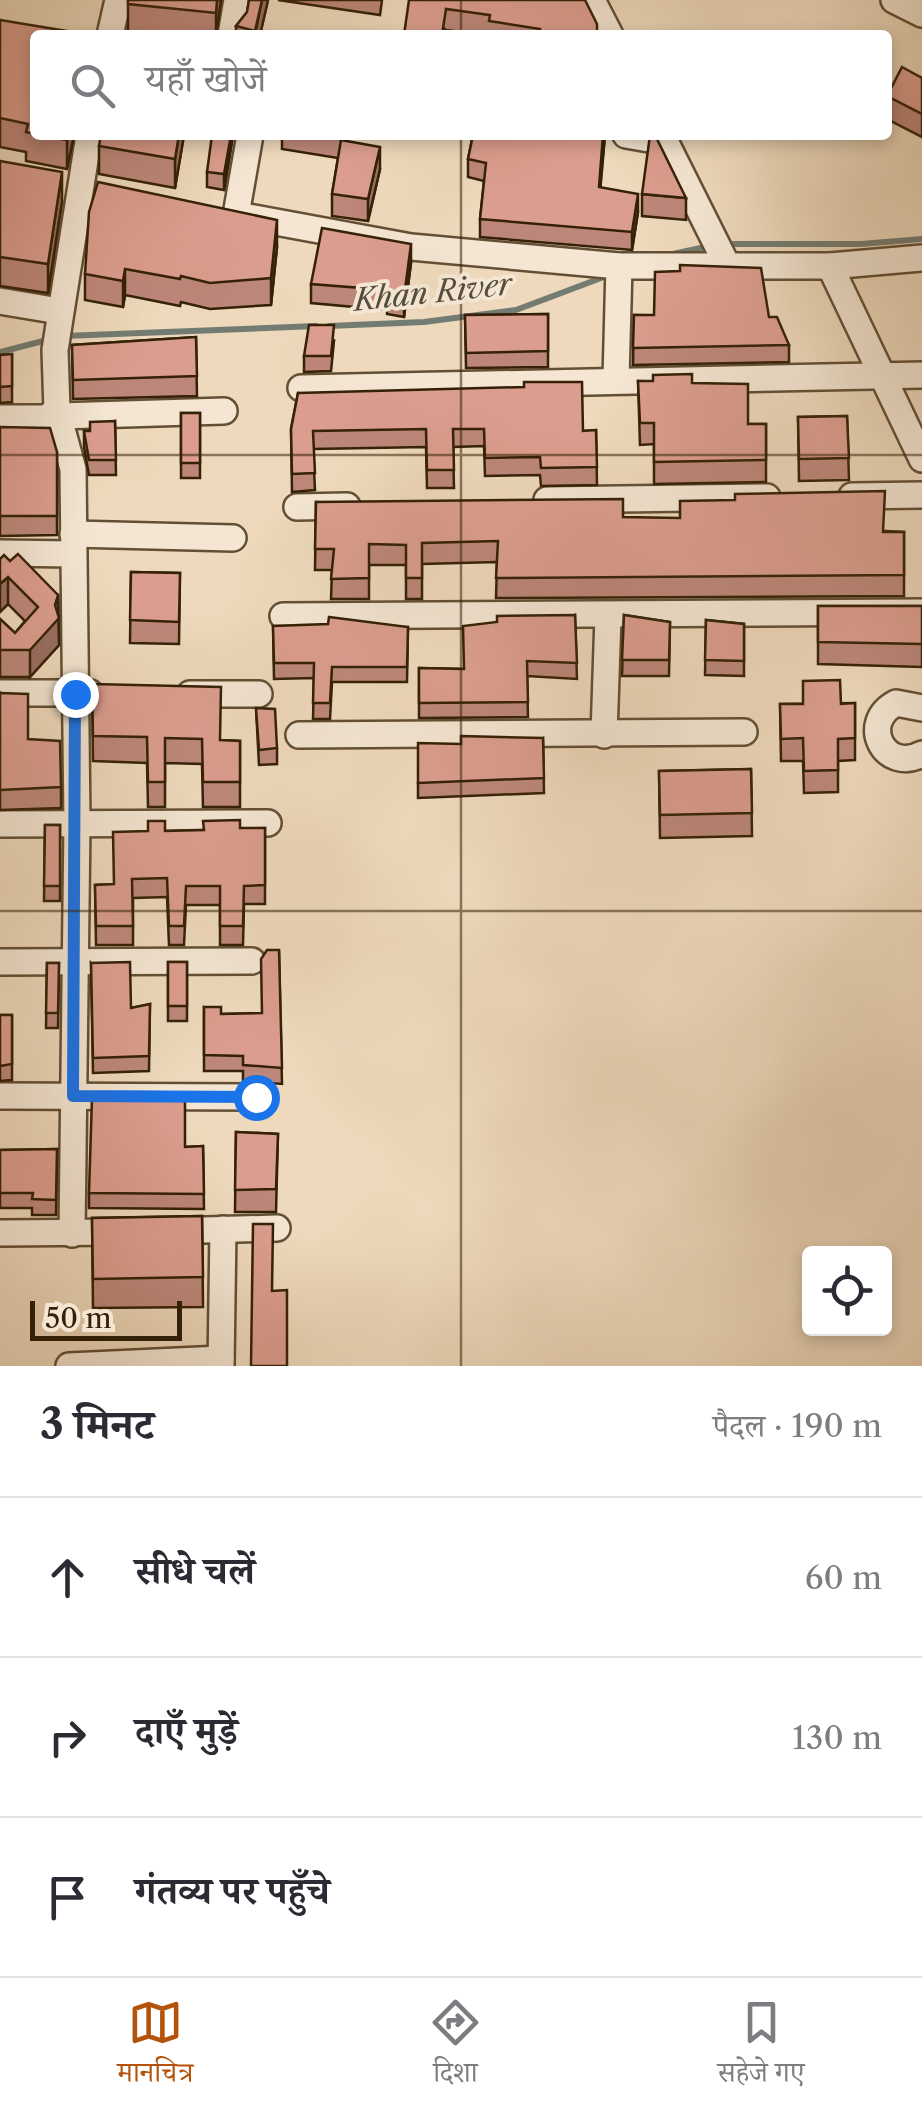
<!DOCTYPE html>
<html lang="hi">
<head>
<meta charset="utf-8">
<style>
  :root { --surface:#fff; --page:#f7f7f7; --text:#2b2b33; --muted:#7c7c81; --line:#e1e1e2; --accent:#b45309 }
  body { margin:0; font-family:"Libre Caslon Text","Noto Serif Devanagari",serif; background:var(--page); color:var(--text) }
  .controls { position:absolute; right:30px; bottom:30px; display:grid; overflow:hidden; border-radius:10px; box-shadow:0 5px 15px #0003 }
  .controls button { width:90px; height:90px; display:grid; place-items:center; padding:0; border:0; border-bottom:2px solid var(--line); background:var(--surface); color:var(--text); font:50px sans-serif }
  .scale { position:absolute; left:30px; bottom:25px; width:152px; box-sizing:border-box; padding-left:10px; border:5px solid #352107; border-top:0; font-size:28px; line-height:35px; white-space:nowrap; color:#352107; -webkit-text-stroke:8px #f4e6d3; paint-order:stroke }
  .stop { position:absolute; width:30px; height:30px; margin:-22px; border:8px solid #1a73e8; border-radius:50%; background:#fff }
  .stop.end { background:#1a73e8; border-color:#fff; box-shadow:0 2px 10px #0008 }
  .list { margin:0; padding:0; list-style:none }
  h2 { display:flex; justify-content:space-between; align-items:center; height:130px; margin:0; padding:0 40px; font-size:42px }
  h2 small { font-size:32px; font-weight:400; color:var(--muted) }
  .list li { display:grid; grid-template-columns:65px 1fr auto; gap:30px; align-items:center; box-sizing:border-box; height:160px; padding:0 40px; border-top:2px solid var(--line) }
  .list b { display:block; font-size:38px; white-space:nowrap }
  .list em { font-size:32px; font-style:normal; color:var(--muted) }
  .icon { flex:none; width:55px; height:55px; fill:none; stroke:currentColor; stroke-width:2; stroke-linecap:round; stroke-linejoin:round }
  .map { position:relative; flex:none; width:922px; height:1366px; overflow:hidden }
  .search { position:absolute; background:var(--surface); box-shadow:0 5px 15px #0003; left:30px; right:30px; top:30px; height:110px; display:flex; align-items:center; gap:25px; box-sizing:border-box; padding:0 35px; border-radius:10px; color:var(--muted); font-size:38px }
  .sheet { height:610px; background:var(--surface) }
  nav { display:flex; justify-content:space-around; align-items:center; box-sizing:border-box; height:140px; border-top:2px solid var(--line); background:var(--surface); font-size:28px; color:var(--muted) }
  nav a { display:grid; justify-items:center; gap:5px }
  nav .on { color:var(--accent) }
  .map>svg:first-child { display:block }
</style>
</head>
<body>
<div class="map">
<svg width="922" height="1366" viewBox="0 0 922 1366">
  <rect width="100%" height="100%" fill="#eed9bc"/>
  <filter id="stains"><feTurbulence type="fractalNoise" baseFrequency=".002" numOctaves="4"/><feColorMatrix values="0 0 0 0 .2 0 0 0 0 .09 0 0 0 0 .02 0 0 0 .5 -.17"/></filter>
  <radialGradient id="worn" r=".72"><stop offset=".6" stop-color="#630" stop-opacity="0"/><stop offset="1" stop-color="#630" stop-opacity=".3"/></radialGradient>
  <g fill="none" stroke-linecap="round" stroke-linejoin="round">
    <g stroke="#737c72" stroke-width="6">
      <polyline points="722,244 861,244 922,239"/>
      <polyline points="668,255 710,246"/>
      <polyline points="329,326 424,322 516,310 609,275"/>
      <polyline points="64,336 316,326"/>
      <polyline points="0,352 47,340"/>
    </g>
    <g stroke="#634f34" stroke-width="30">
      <g id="street">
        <polyline points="592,0 610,35"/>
        <polyline points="894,0 922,14"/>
        <polyline points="110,35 118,0"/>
        <polyline points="231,35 237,0"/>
        <polyline points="626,135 666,142"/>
        <polyline points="662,135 728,267"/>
        <polyline points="236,215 250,135"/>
        <polyline points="243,216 411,247 619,266 830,266 922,459"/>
        <polyline points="830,266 922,258"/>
        <polyline points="0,301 59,311"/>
        <polyline points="616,379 619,266"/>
        <polyline points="301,388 922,375"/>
        <polyline points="59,416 224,411"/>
        <polyline points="0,418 45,418 57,411"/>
        <polyline points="852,496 922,495"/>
        <polyline points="547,500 767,497"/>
        <polyline points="297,507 347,506"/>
        <polyline points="73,534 233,538"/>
        <polyline points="0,553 73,554"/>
        <polyline points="283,616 922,612"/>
        <polyline points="0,693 90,693"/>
        <polyline points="190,694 259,694"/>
        <path d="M922,708L896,703C858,723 885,774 922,754"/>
        <polyline points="299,735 744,732"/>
        <polyline points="604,735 608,616"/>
        <polyline points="0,824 268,823"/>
        <polyline points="0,962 252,961"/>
        <polyline points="0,1096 256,1097"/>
        <polyline points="170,1231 277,1228"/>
        <polyline points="0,1233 125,1232"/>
        <polyline points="72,1234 77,823 73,469 57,411 55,350 89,135"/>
        <polyline points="69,1366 221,1359"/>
        <polyline points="221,1366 223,1229"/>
      </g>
    </g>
    <use href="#street" stroke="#f4e6d3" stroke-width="25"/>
  </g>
  <g fill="#bc877a" stroke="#352107" stroke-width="2.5">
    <polygon points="128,0 221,0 216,35 168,35 128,31"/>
    <polygon points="249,0 268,0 260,35 236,35 236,26 247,12"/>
    <polygon points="278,0 382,0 380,15"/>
    <polygon points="409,0 597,35 482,35 446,30"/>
    <polygon points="0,20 35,35 35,135 74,135 67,169 26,161 26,152 0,147"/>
    <polygon points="922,78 922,137 887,119 887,96"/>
    <polygon points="184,135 175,188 99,174 99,146"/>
    <polygon points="233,135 224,190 207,187 207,172"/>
    <polygon points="282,135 341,135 341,141 380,169 368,221 332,216 332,194 338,158 282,149"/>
    <polygon points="473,135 605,135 600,187 638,212 632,250 480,237 480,219 484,181 468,177 468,159"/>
    <polygon points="0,161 62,201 48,293 0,286"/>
    <polygon points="642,194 686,198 686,220 642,216"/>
    <polygon points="277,247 271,305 210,309 181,302 180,306 125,295 123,307 85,300 85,274"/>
    <polygon points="411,263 404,317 387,314 387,310 311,303 311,284"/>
    <polygon points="548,314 548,367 466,368 465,315"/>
    <polygon points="634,315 769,317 789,345 789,362 633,365"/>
    <polygon points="196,337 197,396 73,399 72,345"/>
    <polygon points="334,341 331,371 304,372 304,356"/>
    <polygon points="12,354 12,402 0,403 0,355"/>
    <polygon points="638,381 692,383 748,424 766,424 766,482 654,484 654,444 640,445"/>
    <polygon points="298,393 583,431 596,430 597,485 541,486 540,475 485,476 484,446 453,447 454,488 427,488 426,447 313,449 315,490 292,492 291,429"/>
    <rect x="181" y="413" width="19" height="65"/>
    <polygon points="847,416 849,480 799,481 798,417"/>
    <polygon points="115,421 116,475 89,475 84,447 84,431 90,431"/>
    <polygon points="0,427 57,452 57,535 0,536"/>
    <polygon points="316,502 904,532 904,596 496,598 497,562 422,564 422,599 406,599 406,565 369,565 369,599 331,599 332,570 315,570"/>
    <polygon points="0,559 10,561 58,595 59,645 30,677 0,677 0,619 15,633 25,621 8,604 0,612"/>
    <polygon points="131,572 180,573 179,644 130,643"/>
    <polygon points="818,606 922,606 922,667 818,664"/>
    <polygon points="575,615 577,679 527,676 528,717 419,718 419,668 464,669"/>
    <polygon points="624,615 670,622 669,676 622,676"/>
    <polygon points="706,620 744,624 744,676 705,675"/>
    <polygon points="273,626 408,627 407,682 332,682 330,719 313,719 314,678 274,679"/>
    <polygon points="92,684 220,740 240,741 240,807 203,807 202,764 165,763 165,807 148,807 147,763 93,761"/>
    <polygon points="0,693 28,739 61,787 61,808 0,810"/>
    <polygon points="855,703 855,760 838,761 838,792 804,793 803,761 781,761 780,704"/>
    <polygon points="256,708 277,748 277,764 259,765"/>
    <polygon points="543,738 544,793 418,798 418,783"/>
    <polygon points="751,769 752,836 660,838 659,771"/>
    <polygon points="45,825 60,825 60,901 44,901"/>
    <polygon points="265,828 265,904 244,904 243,945 220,945 220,905 186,905 184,945 169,945 167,897 133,898 133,945 96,945 95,885 114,884 165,831"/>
    <polygon points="279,950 282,1084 243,1081 243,1071 204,1071 204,1007 221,1014 262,1013"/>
    <rect x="168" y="962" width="19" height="59"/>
    <polygon points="47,963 59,963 58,1028 46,1028"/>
    <polygon points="91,963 131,1008 150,1004 149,1071 93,1073"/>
    <polygon points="0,1015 12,1015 12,1080 0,1081"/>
    <polygon points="236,1132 278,1134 276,1212 235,1212"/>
    <polygon points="203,1146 204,1209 89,1208 89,1193 185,1147"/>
    <polygon points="57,1149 56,1215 32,1215 32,1208 0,1208 0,1150"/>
    <polygon points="202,1216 203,1307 93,1308 92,1218"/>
  </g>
  <g fill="#996e63" stroke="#352107" stroke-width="2.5">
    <polygon points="217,0 221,0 216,35 216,13"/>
    <polygon points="262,0 268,0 260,35 255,35"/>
    <polygon points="68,135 74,135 67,169 67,140"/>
    <polygon points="179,135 184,135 175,188 175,159"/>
    <polygon points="231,135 233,135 224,190 224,174"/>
    <polygon points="603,135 605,135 599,205 599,187"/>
    <polygon points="380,147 380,169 368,221 368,199"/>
    <polygon points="62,172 62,201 48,293 48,264"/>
    <polygon points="638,194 638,212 632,250 632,232"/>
    <polygon points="277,220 277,247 271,305 271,278"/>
    <polygon points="411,244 411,263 404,317 404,297"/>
    <polygon points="125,269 125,295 123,307 123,281"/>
    <polygon points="8,577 8,604 0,612 0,584"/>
    <polygon points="58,595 59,645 30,677 30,650 55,605"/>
  </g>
  <g fill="#db9d8e" stroke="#352107" stroke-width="2.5">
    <polygon points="128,0 217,0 216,13 128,4"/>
    <polygon points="249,0 262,0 255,31 236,26 247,12"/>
    <polygon points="409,0 585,0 597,24 597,35 539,35 540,29 489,21 490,15 446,9 442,35 404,35"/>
    <polygon points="0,20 91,35 35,35 35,134 26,132 28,124 0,118"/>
    <polygon points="902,67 922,78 922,114 887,96"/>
    <polygon points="40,135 68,135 67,140"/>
    <polygon points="101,135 179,135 175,159 99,146"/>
    <polygon points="212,135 231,135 224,174 207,172"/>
    <polygon points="473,135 603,135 599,187 638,194 632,232 480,219 486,163 468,159"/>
    <polygon points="650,135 655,135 686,198 642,194"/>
    <polygon points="341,140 380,147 368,199 332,194"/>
    <polygon points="0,161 62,172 48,264 0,257"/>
    <polygon points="98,182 277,220 271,278 210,283 181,276 180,279 125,269 123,281 85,274 89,212"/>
    <polygon points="322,228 411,244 404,297 387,294 387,290 311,284"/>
    <polygon points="680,265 761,268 769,317 777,317 789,345 633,348 634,315 654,315 655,272 680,271"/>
    <polygon points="548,314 548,351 466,353 465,315"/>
    <polygon points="309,325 334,325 331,356 304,356"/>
    <polygon points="196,337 197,376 73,380 72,345"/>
    <polygon points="12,354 12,386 0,387 0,355"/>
    <polygon points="692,374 692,383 748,384 748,424 766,424 766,460 654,462 654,423 640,423 638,381 653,381 653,375"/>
    <polygon points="524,382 582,382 583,431 596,430 597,467 541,468 540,457 485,458 484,429 453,429 454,470 427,470 426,429 313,431 315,473 292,474 291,429 298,393 524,387"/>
    <rect x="181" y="413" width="19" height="50"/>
    <polygon points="847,416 849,458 799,459 798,417"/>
    <polygon points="115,421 116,460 89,460 84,431 90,431 90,422"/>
    <polygon points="0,427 50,428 57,452 57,516 0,516"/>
    <polygon points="885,491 883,532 904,532 904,575 496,578 498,541 422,543 422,578 406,578 406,545 369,544 369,578 331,579 334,549 315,549 316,502 623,499 623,517 680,518 680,501 735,500 735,494"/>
    <polygon points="18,554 58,595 55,605 59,618 30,650 0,650 0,619 15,633 38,607 8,577 0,584 0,559 4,555 10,561"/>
    <polygon points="131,572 180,573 179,622 130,620"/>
    <polygon points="818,606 922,606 922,644 818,642"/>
    <polygon points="575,615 577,663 527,661 528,702 419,703 419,668 464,669 463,626 497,622 497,616"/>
    <polygon points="624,615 670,622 669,660 622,660"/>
    <polygon points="329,617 408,627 407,667 332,667 330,703 313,703 314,663 274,663 273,626 328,624"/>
    <polygon points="706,620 744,624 744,661 705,660"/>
    <polygon points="840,680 841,704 855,703 855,738 838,739 838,770 804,771 803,738 781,739 780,704 803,704 803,681"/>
    <polygon points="92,684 221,687 220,740 240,741 240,782 203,782 202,739 165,738 165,782 148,782 147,737 93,736"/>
    <polygon points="0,693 28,694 28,739 60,741 61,787 0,790"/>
    <polygon points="256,708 275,709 277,748 259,750"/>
    <polygon points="461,736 543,738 544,778 418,783 418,743 461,744"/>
    <polygon points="751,769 752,813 660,815 659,771"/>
    <polygon points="240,820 240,828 265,828 265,885 244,886 243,926 220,926 220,886 186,886 184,926 169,926 167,878 132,879 133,926 96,926 95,885 114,884 113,832 148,831 148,821 165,821 165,831 204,830 203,821"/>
    <polygon points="45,825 60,825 60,886 44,886"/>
    <polygon points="267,950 279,950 282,1068 243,1065 243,1056 204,1055 204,1007 221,1007 221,1014 262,1013 261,959"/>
    <polygon points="130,962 131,1008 150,1004 149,1056 93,1058 91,963"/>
    <rect x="168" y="962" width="19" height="44"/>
    <polygon points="47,963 59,963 58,1013 46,1013"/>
    <polygon points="0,1015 12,1015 12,1064 0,1066"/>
    <polygon points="92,1097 185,1098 185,1147 203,1146 204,1194 89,1193"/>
    <polygon points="236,1132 278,1134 276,1189 235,1190"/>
    <polygon points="57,1149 56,1200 32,1199 33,1193 0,1193 0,1150"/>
    <polygon points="202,1216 203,1277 93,1279 92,1218"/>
    <polygon points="253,1224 273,1224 272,1291 287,1290 287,1366 251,1366"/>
  </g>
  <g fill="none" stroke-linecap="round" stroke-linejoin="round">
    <polyline stroke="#1a73e8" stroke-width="12" points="75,694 73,1096 256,1097"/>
  </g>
  <path fill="none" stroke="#352107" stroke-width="2.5" stroke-opacity="0.55" d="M461,0V35M461,135V1366M0,455H922M0,911H922"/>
  <g text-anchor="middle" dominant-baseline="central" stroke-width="8" stroke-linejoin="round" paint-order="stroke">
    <g font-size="30" font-style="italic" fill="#544e3d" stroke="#f4e6d3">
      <text transform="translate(433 292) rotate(-6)">Khan River</text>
    </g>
  </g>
  <rect width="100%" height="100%" filter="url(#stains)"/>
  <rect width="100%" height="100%" fill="url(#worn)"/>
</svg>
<div class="controls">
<button><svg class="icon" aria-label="locate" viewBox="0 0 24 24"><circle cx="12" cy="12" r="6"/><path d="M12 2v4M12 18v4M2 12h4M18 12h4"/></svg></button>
</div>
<div class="scale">50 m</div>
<div class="stop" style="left:256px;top:1097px"></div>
<div class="stop end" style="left:75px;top:694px"></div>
<div class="search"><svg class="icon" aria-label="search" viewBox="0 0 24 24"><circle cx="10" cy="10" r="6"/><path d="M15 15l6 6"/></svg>यहाँ खोजें</div>
</div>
<section class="sheet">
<h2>3 मिनट<small>पैदल · 190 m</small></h2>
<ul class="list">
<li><svg class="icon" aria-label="ahead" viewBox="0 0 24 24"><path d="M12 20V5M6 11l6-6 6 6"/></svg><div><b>सीधे चलें</b></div><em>60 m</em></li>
<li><svg class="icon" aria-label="right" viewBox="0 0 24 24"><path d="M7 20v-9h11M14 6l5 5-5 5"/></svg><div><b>दाएँ मुड़ें</b></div><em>130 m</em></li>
<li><svg class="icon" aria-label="arrive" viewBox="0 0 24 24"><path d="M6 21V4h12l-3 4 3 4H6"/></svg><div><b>गंतव्य पर पहुँचे</b></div></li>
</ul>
</section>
<nav>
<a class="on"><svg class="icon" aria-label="map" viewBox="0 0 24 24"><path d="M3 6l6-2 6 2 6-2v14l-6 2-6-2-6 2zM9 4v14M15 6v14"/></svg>मानचित्र</a>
<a><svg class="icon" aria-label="directions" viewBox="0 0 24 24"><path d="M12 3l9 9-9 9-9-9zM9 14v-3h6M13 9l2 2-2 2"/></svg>दिशा</a>
<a><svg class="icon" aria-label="saved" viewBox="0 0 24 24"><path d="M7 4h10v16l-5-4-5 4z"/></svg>सहेजे गए</a>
</nav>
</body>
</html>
